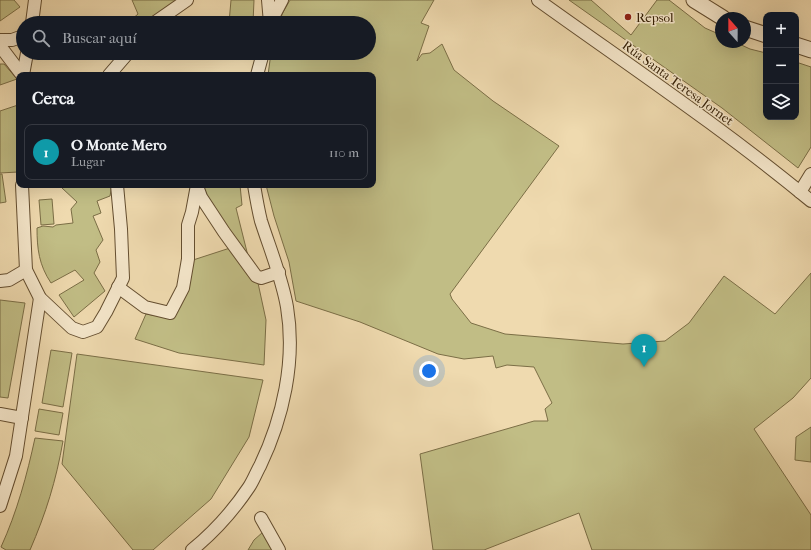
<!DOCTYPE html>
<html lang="es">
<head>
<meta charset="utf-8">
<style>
  :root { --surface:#171b24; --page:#20242c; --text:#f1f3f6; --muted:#9ea1a6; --line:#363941; --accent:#ea580c }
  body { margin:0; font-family:"IM FELL French Canon",serif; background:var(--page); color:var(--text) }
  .controls { position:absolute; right:12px; top:12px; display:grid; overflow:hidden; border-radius:8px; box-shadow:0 4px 16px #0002 }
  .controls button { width:36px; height:36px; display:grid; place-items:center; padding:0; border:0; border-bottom:1px solid var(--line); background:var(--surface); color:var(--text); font:20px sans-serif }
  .compass { position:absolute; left:715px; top:12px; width:36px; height:36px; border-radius:50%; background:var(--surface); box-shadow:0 4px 16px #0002; rotate:339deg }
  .you { position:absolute; left:429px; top:371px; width:14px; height:14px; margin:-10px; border:3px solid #fff; border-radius:50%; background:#1a73e8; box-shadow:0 0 0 6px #1a73e833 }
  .badge { display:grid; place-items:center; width:26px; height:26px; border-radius:50%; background:var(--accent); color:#fff; font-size:13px; font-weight:700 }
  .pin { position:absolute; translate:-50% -33px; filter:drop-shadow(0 1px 2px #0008) }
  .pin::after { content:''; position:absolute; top:21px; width:14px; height:12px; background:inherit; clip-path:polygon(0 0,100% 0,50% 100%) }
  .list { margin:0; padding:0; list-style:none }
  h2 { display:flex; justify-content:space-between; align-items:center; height:52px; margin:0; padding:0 16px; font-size:17px }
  h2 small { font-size:13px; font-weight:400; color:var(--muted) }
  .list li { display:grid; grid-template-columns:26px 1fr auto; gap:12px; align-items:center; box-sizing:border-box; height:56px; margin:0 8px 8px; padding:0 8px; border:1px solid var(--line); border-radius:8px }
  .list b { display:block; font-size:15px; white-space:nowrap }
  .list p { margin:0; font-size:13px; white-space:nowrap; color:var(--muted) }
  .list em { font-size:13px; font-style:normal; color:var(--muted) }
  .icon { flex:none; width:22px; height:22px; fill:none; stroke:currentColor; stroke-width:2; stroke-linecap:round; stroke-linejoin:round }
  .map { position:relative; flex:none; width:811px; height:550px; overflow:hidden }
  .search { position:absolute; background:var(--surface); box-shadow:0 4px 16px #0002; left:16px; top:16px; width:360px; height:44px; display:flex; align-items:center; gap:10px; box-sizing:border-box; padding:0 14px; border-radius:22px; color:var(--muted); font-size:15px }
  .panel { position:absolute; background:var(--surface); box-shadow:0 4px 16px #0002; left:16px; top:72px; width:360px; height:116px; border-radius:8px }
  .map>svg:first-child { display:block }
</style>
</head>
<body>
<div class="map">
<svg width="811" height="550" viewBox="0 0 811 550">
  <rect width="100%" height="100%" fill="#efdaaf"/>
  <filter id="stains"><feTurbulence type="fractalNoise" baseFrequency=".005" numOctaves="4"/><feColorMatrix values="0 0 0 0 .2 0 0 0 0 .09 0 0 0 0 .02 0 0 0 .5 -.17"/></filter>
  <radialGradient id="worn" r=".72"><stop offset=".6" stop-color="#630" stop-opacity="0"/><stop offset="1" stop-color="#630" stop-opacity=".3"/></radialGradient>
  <g fill="#c1bd85" stroke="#7b6e46">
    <polygon points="0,0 14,0 20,7 0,21"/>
    <polygon points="132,0 179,0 150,19 146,23 134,23 131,20 138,14"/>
    <polygon points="231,0 254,0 253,23 229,23"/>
    <polygon points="290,0 434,0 421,23 429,26 417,61 422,54 430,53 442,44 454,70 493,101 559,146 450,294 452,299 471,323 505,334 623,344 665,341 689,323 724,276 775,314 811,273 811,378 793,398 754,429 811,515 811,550 592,550 579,513 484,550 433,550 420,454 534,421 548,421 545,409 552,403 534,367 507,365 496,368 493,356 464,359 438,354 360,322 296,301 289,262 274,216 266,185 373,185 373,75 268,75 271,53 369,53 369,23 280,23 282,14"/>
    <polygon points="569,0 591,0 631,35 657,0 669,0 705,28 721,35 721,42 735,42 750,49 766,53 766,117 796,117 796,62 811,67 811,147 798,168 722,108"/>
    <polygon points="0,64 4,64 17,79 0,85"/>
    <polygon points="18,105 18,172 0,173 0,111"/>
    <polygon points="0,174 2,174 6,202 0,203"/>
    <path d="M62,185H112L110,196L97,201L101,213L93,216L103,240L96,250L100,262L94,273L105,291L74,317L59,295L84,280L75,270L51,283C39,265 37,249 37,228L43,226L53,227L56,225L73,223L71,209L77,202L62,188Z"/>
    <polygon points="202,185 240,185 242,205 236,208 249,260 206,195"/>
    <polygon points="52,199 54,224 41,225 39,200"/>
    <polygon points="230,248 258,283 266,320 264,365 179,353 135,339 146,314 158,316 172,317 190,261"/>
    <polygon points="0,300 25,303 8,398 0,397"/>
    <polygon points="51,350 72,353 63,407 42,403"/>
    <polygon points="77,354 263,380 249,437 211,499 153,550 133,550 62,464"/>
    <polygon points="39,409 63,413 59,435 35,431"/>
    <polygon points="811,427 811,462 795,460 796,437"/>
    <path d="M35,438L63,441C56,481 46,513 30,550H6L1,547C17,512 27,475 35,438Z"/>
    <polygon points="263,532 273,550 248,550 254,540"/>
  </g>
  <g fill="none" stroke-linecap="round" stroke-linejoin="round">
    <g stroke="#644e30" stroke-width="14">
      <g id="minor">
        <polyline points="268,0 270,23"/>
        <path d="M538,0C630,66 724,129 811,201"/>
        <polyline points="32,23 35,0"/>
        <polyline points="154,23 187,0"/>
        <polyline points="270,23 282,0"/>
        <polyline points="0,40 12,40 23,36"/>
        <polyline points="0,46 22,75"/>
        <polyline points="23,75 27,53"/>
        <polyline points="109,75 128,53"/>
        <polyline points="257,75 263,53"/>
        <polyline points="22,185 26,270 40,298 72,328 83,332 97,327 106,312 123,278 121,229 117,185"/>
        <polyline points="197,186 201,197 224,232 256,276 261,278 279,272"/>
        <polyline points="800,192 811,174"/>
        <polyline points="0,281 9,280 26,270"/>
        <polyline points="118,287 145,307 170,313 183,288 188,259 188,225 192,212 197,185"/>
        <polyline points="0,414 22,418"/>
        <polyline points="0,506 16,456 40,298"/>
        <polyline points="261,518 279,550"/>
        <path d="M192,550C214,532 233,511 249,487C253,481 256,473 260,466C283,418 296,361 287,307C282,278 270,249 261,221C258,209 256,197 254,185"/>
      </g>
    </g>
    <g stroke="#644e30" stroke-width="17">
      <g id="tertiary">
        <polyline points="694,0 723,18"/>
        <polyline points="745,28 766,35"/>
        <polyline points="796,45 811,50"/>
      </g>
    </g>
    <use href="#minor" stroke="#f5e7cb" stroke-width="12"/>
    <use href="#tertiary" stroke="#f5e7cb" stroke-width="15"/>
  </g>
  <circle fill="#8f2418" stroke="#f5e7cb" stroke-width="1.5" cx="628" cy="17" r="4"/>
  <g text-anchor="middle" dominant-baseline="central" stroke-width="3" stroke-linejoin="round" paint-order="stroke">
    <g font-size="13" fill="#352006" stroke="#f5e7cb" text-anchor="start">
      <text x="636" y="17">Repsol</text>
    </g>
    <g font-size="13" fill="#352006" stroke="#f5e7cb">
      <text transform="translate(678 83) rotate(36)">Rúa Santa Teresa Jornet</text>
    </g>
  </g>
  <rect width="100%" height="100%" filter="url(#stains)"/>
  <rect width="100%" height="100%" fill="url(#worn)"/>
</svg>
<div class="controls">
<button>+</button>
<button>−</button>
<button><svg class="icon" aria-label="layers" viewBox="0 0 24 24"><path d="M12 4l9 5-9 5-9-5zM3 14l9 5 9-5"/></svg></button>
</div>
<svg class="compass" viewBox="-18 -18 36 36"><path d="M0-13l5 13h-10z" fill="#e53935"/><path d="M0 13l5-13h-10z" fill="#9ea1a6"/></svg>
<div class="you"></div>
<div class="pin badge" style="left:644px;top:367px;background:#0f9aa8">1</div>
<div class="search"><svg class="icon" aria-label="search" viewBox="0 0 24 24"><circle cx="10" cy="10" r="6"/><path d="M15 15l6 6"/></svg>Buscar aquí</div>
<section class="panel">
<h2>Cerca<small></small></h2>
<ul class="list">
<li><span class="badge" style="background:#0f9aa8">1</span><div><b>O Monte Mero</b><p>Lugar</p></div><em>110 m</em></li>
</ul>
</section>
</div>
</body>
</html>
